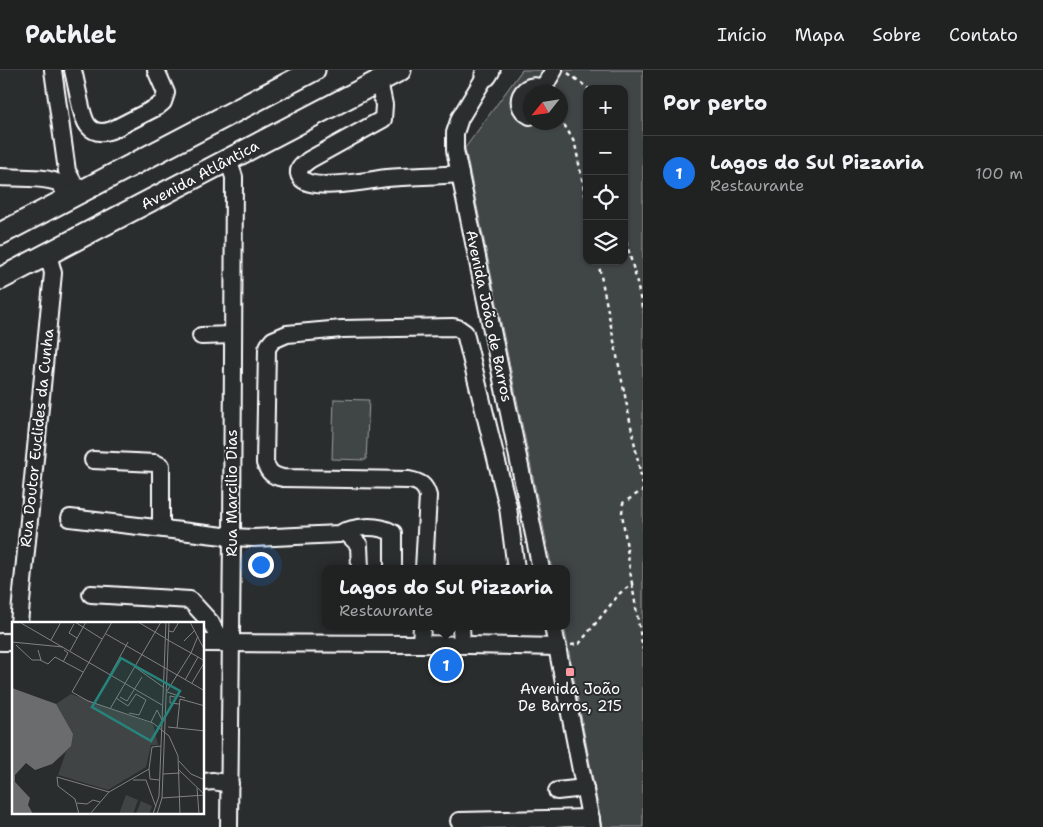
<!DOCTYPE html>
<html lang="pt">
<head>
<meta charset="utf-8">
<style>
  :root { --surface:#202222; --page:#2d2f2f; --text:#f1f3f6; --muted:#a2a4a5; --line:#3d3f40; --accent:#1a73e8 }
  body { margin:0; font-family:"Shantell Sans",sans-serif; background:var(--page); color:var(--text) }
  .controls { position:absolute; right:15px; top:15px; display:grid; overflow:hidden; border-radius:10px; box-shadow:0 1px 4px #0004 }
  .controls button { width:45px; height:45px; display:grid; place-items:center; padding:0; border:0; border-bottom:1px solid var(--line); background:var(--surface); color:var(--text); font:25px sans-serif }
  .compass { position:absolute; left:523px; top:15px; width:45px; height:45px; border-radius:50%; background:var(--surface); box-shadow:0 1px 4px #0004; rotate:240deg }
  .you { position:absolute; left:260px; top:494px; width:18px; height:18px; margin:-12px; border:4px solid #fff; border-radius:50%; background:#1a73e8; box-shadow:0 0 0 8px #1a73e833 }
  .badge { display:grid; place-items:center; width:32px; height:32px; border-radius:50%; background:var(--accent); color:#fff; font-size:16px; font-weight:700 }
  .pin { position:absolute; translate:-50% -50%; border:2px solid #fff; box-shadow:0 1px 5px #0006 }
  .popup { position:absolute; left:322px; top:495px; width:248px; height:65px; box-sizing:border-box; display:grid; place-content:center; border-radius:10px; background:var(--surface); filter:drop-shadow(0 1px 4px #0005); font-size:16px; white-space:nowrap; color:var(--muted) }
  .popup b { font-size:19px; color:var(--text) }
  .popup::after { content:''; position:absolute; left:50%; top:100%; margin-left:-10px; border:10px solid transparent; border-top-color:var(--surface) }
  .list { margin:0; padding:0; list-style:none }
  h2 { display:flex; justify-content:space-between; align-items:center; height:65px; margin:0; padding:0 20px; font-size:21px }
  h2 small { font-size:16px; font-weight:400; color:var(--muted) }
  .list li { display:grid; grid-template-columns:32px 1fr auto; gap:15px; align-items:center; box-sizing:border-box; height:75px; padding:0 20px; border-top:1px solid var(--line) }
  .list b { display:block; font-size:19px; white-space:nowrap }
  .list p { margin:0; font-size:16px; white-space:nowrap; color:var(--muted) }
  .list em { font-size:16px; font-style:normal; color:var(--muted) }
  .icon { flex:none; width:28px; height:28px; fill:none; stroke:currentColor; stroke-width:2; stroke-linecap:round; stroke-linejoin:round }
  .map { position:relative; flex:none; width:643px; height:757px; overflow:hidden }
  header { display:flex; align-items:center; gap:30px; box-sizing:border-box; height:70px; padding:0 25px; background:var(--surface); border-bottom:1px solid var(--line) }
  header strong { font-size:24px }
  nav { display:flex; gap:28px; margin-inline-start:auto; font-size:18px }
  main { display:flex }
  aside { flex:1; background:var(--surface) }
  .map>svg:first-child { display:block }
</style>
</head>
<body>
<header>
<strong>Pathlet</strong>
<nav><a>Início</a><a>Mapa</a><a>Sobre</a><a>Contato</a></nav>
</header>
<main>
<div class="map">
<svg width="643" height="757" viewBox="0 0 643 757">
  <rect width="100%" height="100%" fill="#2a2d2e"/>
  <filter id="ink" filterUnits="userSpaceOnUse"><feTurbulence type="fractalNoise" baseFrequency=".02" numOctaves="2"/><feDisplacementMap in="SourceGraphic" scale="10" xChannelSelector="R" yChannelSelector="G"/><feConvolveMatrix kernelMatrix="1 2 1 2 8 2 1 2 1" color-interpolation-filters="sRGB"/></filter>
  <g filter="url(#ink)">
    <g fill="#414445" stroke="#a0a2a2" fill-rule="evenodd">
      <path d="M522,0H643V757H602L564,556H566V499H552L465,78ZM587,19H624V191H587ZM530,22H560V52H530Z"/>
      <polygon points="334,329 369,330 366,390 332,389"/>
    </g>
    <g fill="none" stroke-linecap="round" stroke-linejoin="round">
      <g stroke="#fff" stroke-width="20">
        <g id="minor">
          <polyline points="53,0 67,101 79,123"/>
          <path d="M73,0C75,9 77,18 79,28C83,47 86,69 112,60L157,37L163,32L166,23L156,0"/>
          <polyline points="487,0 486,5 460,48 455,63 455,80 541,499"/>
          <path d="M379,11L384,35L383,49L309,90C303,95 295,99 301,108C312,122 370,110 387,108C411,106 436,106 460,104"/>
          <polyline points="543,18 554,0"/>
          <path d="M530,46C506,33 529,4 547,22"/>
          <polyline points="228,90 234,107 232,467 229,757"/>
          <path d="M0,107C13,108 50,106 60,114C63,118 66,124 68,128"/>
          <polyline points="201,266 233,265"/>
          <polyline points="93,390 155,393 161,396 161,458"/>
          <path d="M70,448L232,467L253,468L339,464C355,456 377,454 393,463V499"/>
          <polyline points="345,461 359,475 360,499"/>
          <path d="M424,499L428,426C425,415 420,412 409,410L283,408C273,406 269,403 265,393L267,279L269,275L273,270L287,264L342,259L453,257L458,258L465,263L508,437L516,499"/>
          <polyline points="91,524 190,530 211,553 221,573"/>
          <polyline points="19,553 53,203 48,184"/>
          <polyline points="461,556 462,575"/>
          <polyline points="553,556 592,757"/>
          <polyline points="0,572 14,572"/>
          <polyline points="204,573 421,574 558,577"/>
          <polyline points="421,574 422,556"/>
          <polyline points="204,712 213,711 230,714"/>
          <polyline points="557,721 585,718"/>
          <polyline points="459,751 591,748"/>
        </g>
      </g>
      <g stroke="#fff" stroke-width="25">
        <g id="major">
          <polyline points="486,5 489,0"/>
          <polyline points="0,164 314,0"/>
          <polyline points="0,209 400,0"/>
        </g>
      </g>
      <g stroke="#fff" stroke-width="2.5" stroke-dasharray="4 4" stroke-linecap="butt">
        <polyline points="568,3 589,19"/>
        <polyline points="560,48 568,61 575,74 587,134"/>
        <polyline points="624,164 636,208 643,242"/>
        <polyline points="598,191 643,416"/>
        <polyline points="632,514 643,580"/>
        <polyline points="571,575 579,574 620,523 632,514 622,443 623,433 643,420"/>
      </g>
      <use href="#minor" stroke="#2a2d2e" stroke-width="16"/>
      <use href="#major" stroke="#2a2d2e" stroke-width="21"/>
    </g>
  </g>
  <rect fill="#ff9aa2" stroke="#2a2d2e" stroke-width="2" x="565" y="597" width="10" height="10" rx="2.5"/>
  <g text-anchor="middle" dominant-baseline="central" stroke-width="4" stroke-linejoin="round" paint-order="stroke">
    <g font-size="15" fill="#fff" stroke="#2a2d2e">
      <text transform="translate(200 105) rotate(-28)">Avenida Atlântica</text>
      <text transform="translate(489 246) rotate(78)">Avenida João de Barros</text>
      <text transform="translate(37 368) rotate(-84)">Rua Doutor Euclides da Cunha</text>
      <text transform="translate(232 423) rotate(-90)">Rua Marcilio Dias</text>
    </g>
    <g font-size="15" fill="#fff" stroke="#2a2d2e">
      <text x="570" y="619">Avenida João<tspan x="570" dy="17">De Barros, 215</tspan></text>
    </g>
  </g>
  <g transform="translate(12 552)">
    <rect width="192" height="192" fill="#2a2d2e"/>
    <path d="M59,72L141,102L146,123H139L134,145L96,168L46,153L54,130L40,142L23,148L27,145L37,79L44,82ZM114,173L126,178L121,192H107ZM129,179L140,184L137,192H124Z" fill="#414445"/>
    <path d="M0,66L44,82L61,112L59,124L40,142L23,148L14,141L3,153V160L18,176L16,183L21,192H0Z" fill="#6a6c6d"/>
    <path fill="none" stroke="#7f8182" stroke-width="1" d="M63,0L90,17M100,0L60,70L76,79L141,101L157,114L166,134L168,192M126,0L153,16M178,0L193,29M9,1L150,83M62,2L57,11L65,16M157,9L161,10L167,0M94,12L193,69M154,17L179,31L186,14M39,18L49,0M172,19L183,8M0,20L51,25M4,23L20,38H29L26,28M58,29L74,0M28,38L36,42L43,35L71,50M51,40L56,31L52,28M123,45L151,65M98,53L116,20M173,58L186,35M180,61L192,41M155,69L179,31L193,39M155,70L173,76M108,75L115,79L130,55M163,75L158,74V81L167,82M104,76L116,84L124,72L134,78L127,93L117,91M98,87L149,0M139,100L145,88L150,98M156,105L193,109M165,106L168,77L193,84M167,139L179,152L193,158M137,147L138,157L147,158M167,148L193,173M151,152L168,151M121,158H134L144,185M185,166L187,192M150,176L193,173M65,181L75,182L81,178L88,180M67,192L63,177L46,164L45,155L97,170M78,192L97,170L137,147L140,125L149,124M141,192L147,174L154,0M145,192L150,176L157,0"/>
    <path fill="#27847c" fill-opacity="0.15" stroke="#27847c" stroke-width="2.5" d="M109,36L168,69L139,119L80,85Z"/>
    <rect width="192" height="192" fill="none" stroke="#fff" stroke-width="2.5"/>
  </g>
</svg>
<div class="controls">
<button>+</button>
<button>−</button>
<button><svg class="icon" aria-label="locate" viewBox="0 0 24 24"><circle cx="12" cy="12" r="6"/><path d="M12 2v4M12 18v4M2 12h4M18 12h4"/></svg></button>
<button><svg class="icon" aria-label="layers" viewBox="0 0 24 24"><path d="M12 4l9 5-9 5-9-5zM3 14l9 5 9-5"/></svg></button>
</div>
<svg class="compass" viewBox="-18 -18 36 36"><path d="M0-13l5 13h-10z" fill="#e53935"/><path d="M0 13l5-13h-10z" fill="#a2a4a5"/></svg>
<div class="you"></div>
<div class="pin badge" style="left:446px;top:595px">1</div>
<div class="popup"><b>Lagos do Sul Pizzaria</b>Restaurante</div>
</div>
<aside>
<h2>Por perto<small></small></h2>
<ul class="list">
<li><span class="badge">1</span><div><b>Lagos do Sul Pizzaria</b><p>Restaurante</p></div><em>100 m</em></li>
</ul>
</aside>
</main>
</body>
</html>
